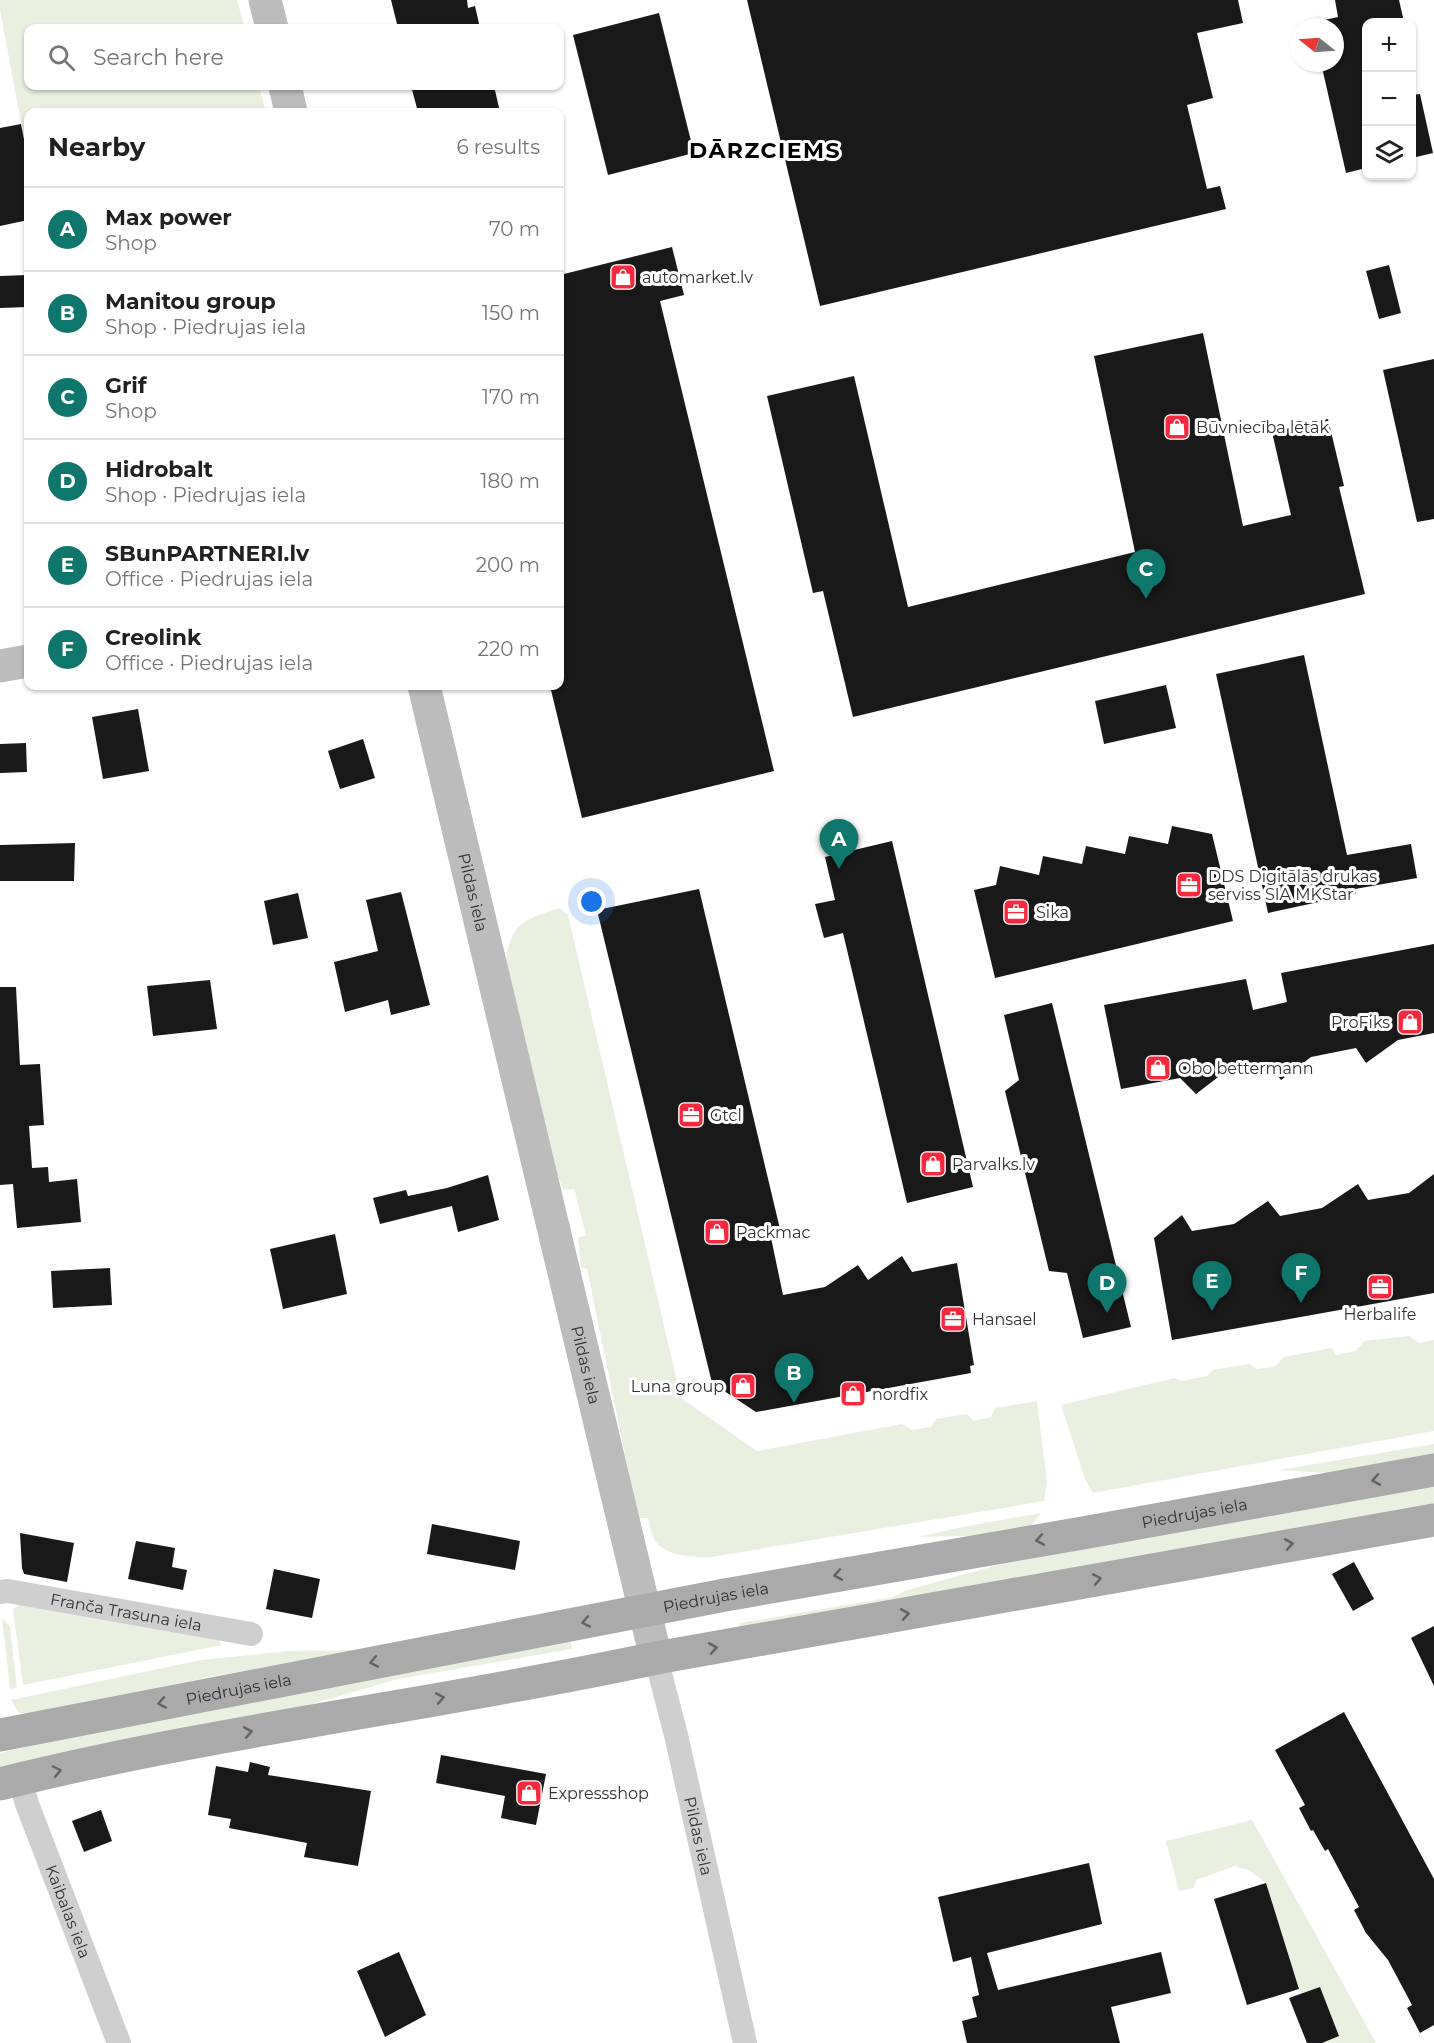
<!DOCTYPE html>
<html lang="en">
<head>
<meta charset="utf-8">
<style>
  :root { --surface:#fff; --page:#f6f6f6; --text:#202124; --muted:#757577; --line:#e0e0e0; --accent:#0f766e }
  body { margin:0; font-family:Montserrat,sans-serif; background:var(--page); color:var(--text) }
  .controls { position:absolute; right:18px; top:18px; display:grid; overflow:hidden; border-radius:12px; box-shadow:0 2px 4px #0004 }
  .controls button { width:54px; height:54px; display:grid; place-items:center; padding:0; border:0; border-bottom:2px solid var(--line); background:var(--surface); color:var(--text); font:30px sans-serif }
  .compass { position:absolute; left:1290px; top:18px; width:54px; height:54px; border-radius:50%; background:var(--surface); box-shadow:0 2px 4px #0004; rotate:287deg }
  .you { position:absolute; left:592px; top:902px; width:21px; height:21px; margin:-15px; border:4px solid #fff; border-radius:50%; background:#1a73e8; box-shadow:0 0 0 9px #1a73e833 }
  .badge { display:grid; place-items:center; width:39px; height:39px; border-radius:50%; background:var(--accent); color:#fff; font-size:20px; font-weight:700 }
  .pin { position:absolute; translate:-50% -50px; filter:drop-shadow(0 2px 3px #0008) }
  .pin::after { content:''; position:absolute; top:32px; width:21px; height:18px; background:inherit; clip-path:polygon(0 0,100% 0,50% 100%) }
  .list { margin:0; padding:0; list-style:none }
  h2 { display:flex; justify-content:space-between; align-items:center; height:78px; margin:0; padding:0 24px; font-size:26px }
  h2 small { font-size:20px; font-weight:400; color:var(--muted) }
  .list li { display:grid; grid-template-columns:39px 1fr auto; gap:18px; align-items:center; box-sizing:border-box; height:84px; padding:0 24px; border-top:2px solid var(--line) }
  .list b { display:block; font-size:22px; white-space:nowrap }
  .list p { margin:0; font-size:20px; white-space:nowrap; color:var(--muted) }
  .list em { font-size:20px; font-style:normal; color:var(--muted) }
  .icon { flex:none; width:33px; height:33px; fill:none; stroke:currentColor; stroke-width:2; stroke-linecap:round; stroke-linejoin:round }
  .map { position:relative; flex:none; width:1434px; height:2043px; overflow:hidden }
  .search { position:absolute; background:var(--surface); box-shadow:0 2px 4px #0004; left:24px; top:24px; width:540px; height:66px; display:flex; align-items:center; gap:15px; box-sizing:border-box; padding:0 21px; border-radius:12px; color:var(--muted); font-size:22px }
  .panel { position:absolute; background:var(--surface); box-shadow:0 2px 4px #0004; left:24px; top:108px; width:540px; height:582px; border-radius:12px }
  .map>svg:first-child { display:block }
</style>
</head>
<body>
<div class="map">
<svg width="1434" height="2043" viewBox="0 0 1434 2043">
  <rect width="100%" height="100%" fill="#fff"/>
  <g fill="#e9f0e0">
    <polygon points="0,0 237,0 245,28 28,28 28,86 259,86 266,112 28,112 28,160 0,10"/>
    <path d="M559,908L568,915L681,1398L757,1451L902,1424L913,1430L931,1427L936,1419L967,1414L974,1421L991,1417L995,1408L1037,1401L1047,1481L1044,1501L712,1557C693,1557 667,1557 655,1541C651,1535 650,1525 648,1518H638L587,1269L581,1267L578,1238L586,1235L574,1189L564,1190L557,1175L506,961C511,922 524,920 559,908Z"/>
    <polygon points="1409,1336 1419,1343 1434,1340 1434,1431 1093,1493 1085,1479 1061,1405 1174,1378 1182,1381 1207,1376 1213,1370 1249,1364 1256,1369 1274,1367 1284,1357 1332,1348 1336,1355 1356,1351 1364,1341"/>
    <polygon points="1434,1444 1434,1456 1328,1473 1279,1470"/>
    <polygon points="1434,1487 1434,1506 739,1631 740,1623 893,1597 904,1591 998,1565 1046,1554"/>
    <polygon points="1041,1513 1033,1524 1024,1530 972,1536 919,1537 957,1528"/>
    <polygon points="24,1602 216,1637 222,1645 23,1685 13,1609"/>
    <polygon points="2,1618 10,1627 17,1688 10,1689"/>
    <polygon points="571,1641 572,1649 398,1679 285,1712 0,1771 0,1753 179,1711"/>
    <polygon points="365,1650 209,1677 32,1715 19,1713 11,1700 201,1660 289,1651"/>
    <polygon points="1252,1820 1376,2043 1323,2043 1338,2036 1320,1987 1301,1994 1266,1883 1250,1871 1235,1866 1196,1880 1194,1888 1179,1891 1166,1841"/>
  </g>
  <g fill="#191919">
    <polygon points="391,0 467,0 468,8 475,6 480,28 398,28"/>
    <polygon points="747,0 1238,0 1243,23 1197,33 1213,98 1187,105 1207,189 1220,186 1226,209 820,306"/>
    <polygon points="1335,0 1399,0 1404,22 1366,22 1366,168 1346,173 1321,63 1335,63 1335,27 1312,27 1311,23 1338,17"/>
    <polygon points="659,13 694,153 608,175 573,35"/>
    <polygon points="411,86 494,86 500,112 418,112"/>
    <polygon points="1420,94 1433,153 1412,158 1412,95"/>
    <polygon points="21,124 28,160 28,220 0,226 0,128"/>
    <polygon points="672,247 684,295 660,301 774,771 582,818 550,686 560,686 560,275"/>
    <polygon points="1389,265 1401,313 1379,319 1366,271"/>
    <polygon points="28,275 28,307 0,308 0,276"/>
    <polygon points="1203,333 1243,526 1291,515 1272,432 1328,419 1344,486 1339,487 1365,594 853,717 823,591 813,593 767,396 854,376 908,607 1135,552 1094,356"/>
    <polygon points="1434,359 1434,519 1417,522 1383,370"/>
    <polygon points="1304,655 1347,855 1411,844 1417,878 1355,889 1356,894 1268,913 1216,674"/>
    <polygon points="1166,685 1176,728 1104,744 1095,701"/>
    <polygon points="138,709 149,771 103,779 92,717"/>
    <polygon points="363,739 375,778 340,789 328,751"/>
    <polygon points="26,743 27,772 0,773 0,744"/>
    <polygon points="1172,826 1212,834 1233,921 995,978 974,890 996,885 1000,866 1039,875 1043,856 1082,864 1086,846 1125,854 1129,836 1168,844"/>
    <polygon points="892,841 973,1187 907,1203 843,933 824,938 815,904 835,900 825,857"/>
    <polygon points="75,843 74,881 0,881 0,845"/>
    <polygon points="699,889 780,1229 770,1233 783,1295 825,1287 858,1265 868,1280 902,1256 912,1272 957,1263 974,1365 970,1366 971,1373 756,1412 712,1383 597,910"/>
    <polygon points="401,892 430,1005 391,1015 388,1000 345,1012 334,962 378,951 366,900"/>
    <polygon points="298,893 308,938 273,945 264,901"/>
    <polygon points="1434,944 1434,1033 1398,1040 1366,1063 1356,1048 1311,1057 1281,1080 1268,1063 1226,1071 1196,1094 1180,1078 1121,1089 1104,1005 1246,979 1253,1010 1287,1002 1281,973"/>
    <polygon points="210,980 217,1029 153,1036 147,986"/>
    <polygon points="0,987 16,987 20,1065 40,1064 44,1125 29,1126 32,1168 48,1167 49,1182 77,1179 81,1222 17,1228 13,1184 0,1185"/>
    <polygon points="1052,1003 1131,1327 1083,1338 1067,1273 1049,1271 1005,1091 1019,1080 1004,1015"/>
    <polygon points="1434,1174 1434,1293 1172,1340 1154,1238 1182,1215 1192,1231 1234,1224 1268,1201 1280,1216 1322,1208 1358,1184 1368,1200 1409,1193"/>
    <polygon points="488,1175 499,1220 458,1232 452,1206 380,1224 373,1198 406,1190 408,1196 447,1188"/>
    <polygon points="335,1234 347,1294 283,1309 270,1249"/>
    <polygon points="110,1268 112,1305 53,1308 51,1271"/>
    <polygon points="432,1524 520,1541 515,1570 427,1554"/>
    <polygon points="20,1533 74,1543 67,1582 24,1574 22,1568"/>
    <polygon points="136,1541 175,1548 172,1567 187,1570 183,1590 128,1579"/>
    <polygon points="1354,1562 1374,1599 1353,1611 1332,1574"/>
    <polygon points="274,1569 320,1579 312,1618 266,1609"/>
    <polygon points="1434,1626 1434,1686 1411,1638"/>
    <polygon points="1344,1712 1434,1879 1434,2025 1420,2033 1407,2008 1412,2005 1388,1960 1366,1933 1354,1910 1359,1907 1328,1849 1325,1851 1313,1830 1311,1831 1299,1808 1305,1805 1275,1750"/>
    <polygon points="441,1755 546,1774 536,1825 501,1818 505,1796 436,1783"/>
    <polygon points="250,1762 270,1767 268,1775 371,1791 358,1866 304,1857 307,1843 229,1828 231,1819 208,1815 216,1766 248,1772"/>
    <polygon points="101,1810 112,1841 84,1852 72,1821"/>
    <polygon points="1089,1863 1102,1924 987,1953 998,1990 1161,1952 1171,1993 1111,2007 1120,2043 967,2043 962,2021 977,2017 972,1997 979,1995 971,1957 953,1962 938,1897"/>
    <polygon points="1266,1883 1299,1989 1247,2005 1214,1899"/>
    <polygon points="399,1952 426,2015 385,2037 357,1971"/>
    <polygon points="1320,1987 1339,2036 1322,2043 1307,2043 1289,1998"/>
  </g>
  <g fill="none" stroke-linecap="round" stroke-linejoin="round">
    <g stroke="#cfcfcf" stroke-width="24">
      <path id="s1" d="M0,1592L8,1591L251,1634"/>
      <path id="s2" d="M656,1658L676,1735L745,2043"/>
      <path id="s3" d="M20,1779L27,1804L119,2043"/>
    </g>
    <g stroke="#bcbcbc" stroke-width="33">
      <polyline points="265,0 272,28"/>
      <polyline points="285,86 291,112"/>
      <polyline points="0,666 28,661"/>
      <path id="s4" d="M424,686L656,1658"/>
    </g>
    <g stroke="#aaa" stroke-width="33">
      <path id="s5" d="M0,1735L725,1595L1077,1534L1434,1470"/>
      <path d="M0,1784C216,1730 438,1705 656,1658L1434,1520"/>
    </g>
  </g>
  <defs><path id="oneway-chevron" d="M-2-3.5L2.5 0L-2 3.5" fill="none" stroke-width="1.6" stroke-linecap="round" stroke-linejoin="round" transform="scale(1.5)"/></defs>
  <g stroke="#626262">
    <use href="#oneway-chevron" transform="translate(1376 1480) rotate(170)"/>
    <use href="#oneway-chevron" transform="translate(1040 1540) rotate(170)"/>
    <use href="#oneway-chevron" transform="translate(1289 1544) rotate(-10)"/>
    <use href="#oneway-chevron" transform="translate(838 1575) rotate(170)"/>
    <use href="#oneway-chevron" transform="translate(1097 1579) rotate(-11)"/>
    <use href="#oneway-chevron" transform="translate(905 1614) rotate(-10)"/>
    <use href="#oneway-chevron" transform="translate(586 1622) rotate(169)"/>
    <use href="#oneway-chevron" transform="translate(713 1648) rotate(-10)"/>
    <use href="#oneway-chevron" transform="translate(374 1662) rotate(169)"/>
    <use href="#oneway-chevron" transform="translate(440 1698) rotate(-10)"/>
    <use href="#oneway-chevron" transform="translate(162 1703) rotate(169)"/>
    <use href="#oneway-chevron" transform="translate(248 1732) rotate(-10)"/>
    <use href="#oneway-chevron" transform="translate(57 1771) rotate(-12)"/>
  </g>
  <defs>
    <g id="shop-square" transform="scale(1.35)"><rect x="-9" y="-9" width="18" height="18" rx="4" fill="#f5283e" stroke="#fff"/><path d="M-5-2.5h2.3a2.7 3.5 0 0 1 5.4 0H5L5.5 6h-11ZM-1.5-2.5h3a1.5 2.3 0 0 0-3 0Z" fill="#fff"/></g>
    <g id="office-square" transform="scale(1.35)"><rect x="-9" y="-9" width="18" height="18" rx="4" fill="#f5283e" stroke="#fff"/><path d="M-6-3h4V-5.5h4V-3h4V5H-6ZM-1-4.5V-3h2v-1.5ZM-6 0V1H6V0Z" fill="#fff"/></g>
  </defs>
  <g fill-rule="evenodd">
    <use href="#shop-square" x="623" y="277"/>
    <use href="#shop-square" x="1177" y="427"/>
    <use href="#office-square" x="1189" y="885"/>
    <use href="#office-square" x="1016" y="912"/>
    <use href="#shop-square" x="1410" y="1022"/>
    <use href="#shop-square" x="1158" y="1068"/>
    <use href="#office-square" x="691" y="1115"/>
    <use href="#shop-square" x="933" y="1164"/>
    <use href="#shop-square" x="717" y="1232"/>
    <use href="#office-square" x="1380" y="1287"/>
    <use href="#office-square" x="953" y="1319"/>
    <use href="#shop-square" x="743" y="1386"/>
    <use href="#shop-square" x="853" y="1394"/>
    <use href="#shop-square" x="529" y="1793"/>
  </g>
  <g text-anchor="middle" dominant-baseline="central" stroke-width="6" stroke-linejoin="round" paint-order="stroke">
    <g font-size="16" fill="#323232" stroke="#fff" text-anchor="start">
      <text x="642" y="277">automarket.lv</text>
      <text x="1196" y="427">Būvniecība lētāk</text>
      <text x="1208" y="876">DDS Digitālās drukas<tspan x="1208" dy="18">serviss SIA MKStar</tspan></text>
      <text x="1036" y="912">Sika</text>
      <text x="1390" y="1022" text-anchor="end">ProFiks</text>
      <text x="1178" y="1068">Obo bettermann</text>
      <text x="710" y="1115">Gtcl</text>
      <text x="952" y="1164">Parvalks.lv</text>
      <text x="736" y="1232">Packmac</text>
      <text x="1380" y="1314" text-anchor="middle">Herbalife</text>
      <text x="972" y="1319">Hansael</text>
      <text x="724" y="1386" text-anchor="end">Luna group</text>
      <text x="872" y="1394">nordfix</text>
      <text x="548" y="1793">Expressshop</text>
    </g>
    <g font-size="16" fill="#323232" stroke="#fff">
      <text stroke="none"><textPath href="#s4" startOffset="212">Pildas iela</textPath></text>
      <text stroke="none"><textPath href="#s4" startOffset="698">Pildas iela</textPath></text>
      <text stroke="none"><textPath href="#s5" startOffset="1215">Piedrujas iela</textPath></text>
      <text stroke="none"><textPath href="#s5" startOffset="729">Piedrujas iela</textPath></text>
      <text stroke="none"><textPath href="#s1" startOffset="128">Franča Trasuna iela</textPath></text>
      <text stroke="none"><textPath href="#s5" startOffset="243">Piedrujas iela</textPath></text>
      <text stroke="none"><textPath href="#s2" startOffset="183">Pildas iela</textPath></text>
      <text stroke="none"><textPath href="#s3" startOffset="141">Kaibalas iela</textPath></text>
    </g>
    <g font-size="22" font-weight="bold" letter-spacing="1.5" fill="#000" stroke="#fff">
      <text x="765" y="150">DĀRZCIEMS</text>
    </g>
  </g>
</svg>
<div class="controls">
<button>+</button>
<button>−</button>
<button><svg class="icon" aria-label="layers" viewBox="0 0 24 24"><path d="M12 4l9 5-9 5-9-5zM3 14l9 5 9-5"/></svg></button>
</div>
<svg class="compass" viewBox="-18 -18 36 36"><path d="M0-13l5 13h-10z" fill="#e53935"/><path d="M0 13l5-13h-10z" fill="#757577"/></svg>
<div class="you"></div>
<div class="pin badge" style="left:839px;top:869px">A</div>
<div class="pin badge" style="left:794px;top:1403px">B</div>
<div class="pin badge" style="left:1146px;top:599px">C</div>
<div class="pin badge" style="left:1107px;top:1313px">D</div>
<div class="pin badge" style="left:1212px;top:1311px">E</div>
<div class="pin badge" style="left:1301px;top:1303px">F</div>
<div class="search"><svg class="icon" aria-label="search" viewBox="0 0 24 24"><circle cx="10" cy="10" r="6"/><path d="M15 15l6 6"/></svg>Search here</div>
<section class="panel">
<h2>Nearby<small>6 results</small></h2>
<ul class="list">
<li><span class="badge">A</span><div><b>Max power</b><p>Shop</p></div><em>70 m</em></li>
<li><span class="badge">B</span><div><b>Manitou group</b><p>Shop · Piedrujas iela</p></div><em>150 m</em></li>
<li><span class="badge">C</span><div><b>Grif</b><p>Shop</p></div><em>170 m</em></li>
<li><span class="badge">D</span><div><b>Hidrobalt</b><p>Shop · Piedrujas iela</p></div><em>180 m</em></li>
<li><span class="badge">E</span><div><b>SBunPARTNERI.lv</b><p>Office · Piedrujas iela</p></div><em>200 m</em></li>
<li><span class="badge">F</span><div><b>Creolink</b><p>Office · Piedrujas iela</p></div><em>220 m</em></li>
</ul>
</section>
</div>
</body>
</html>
